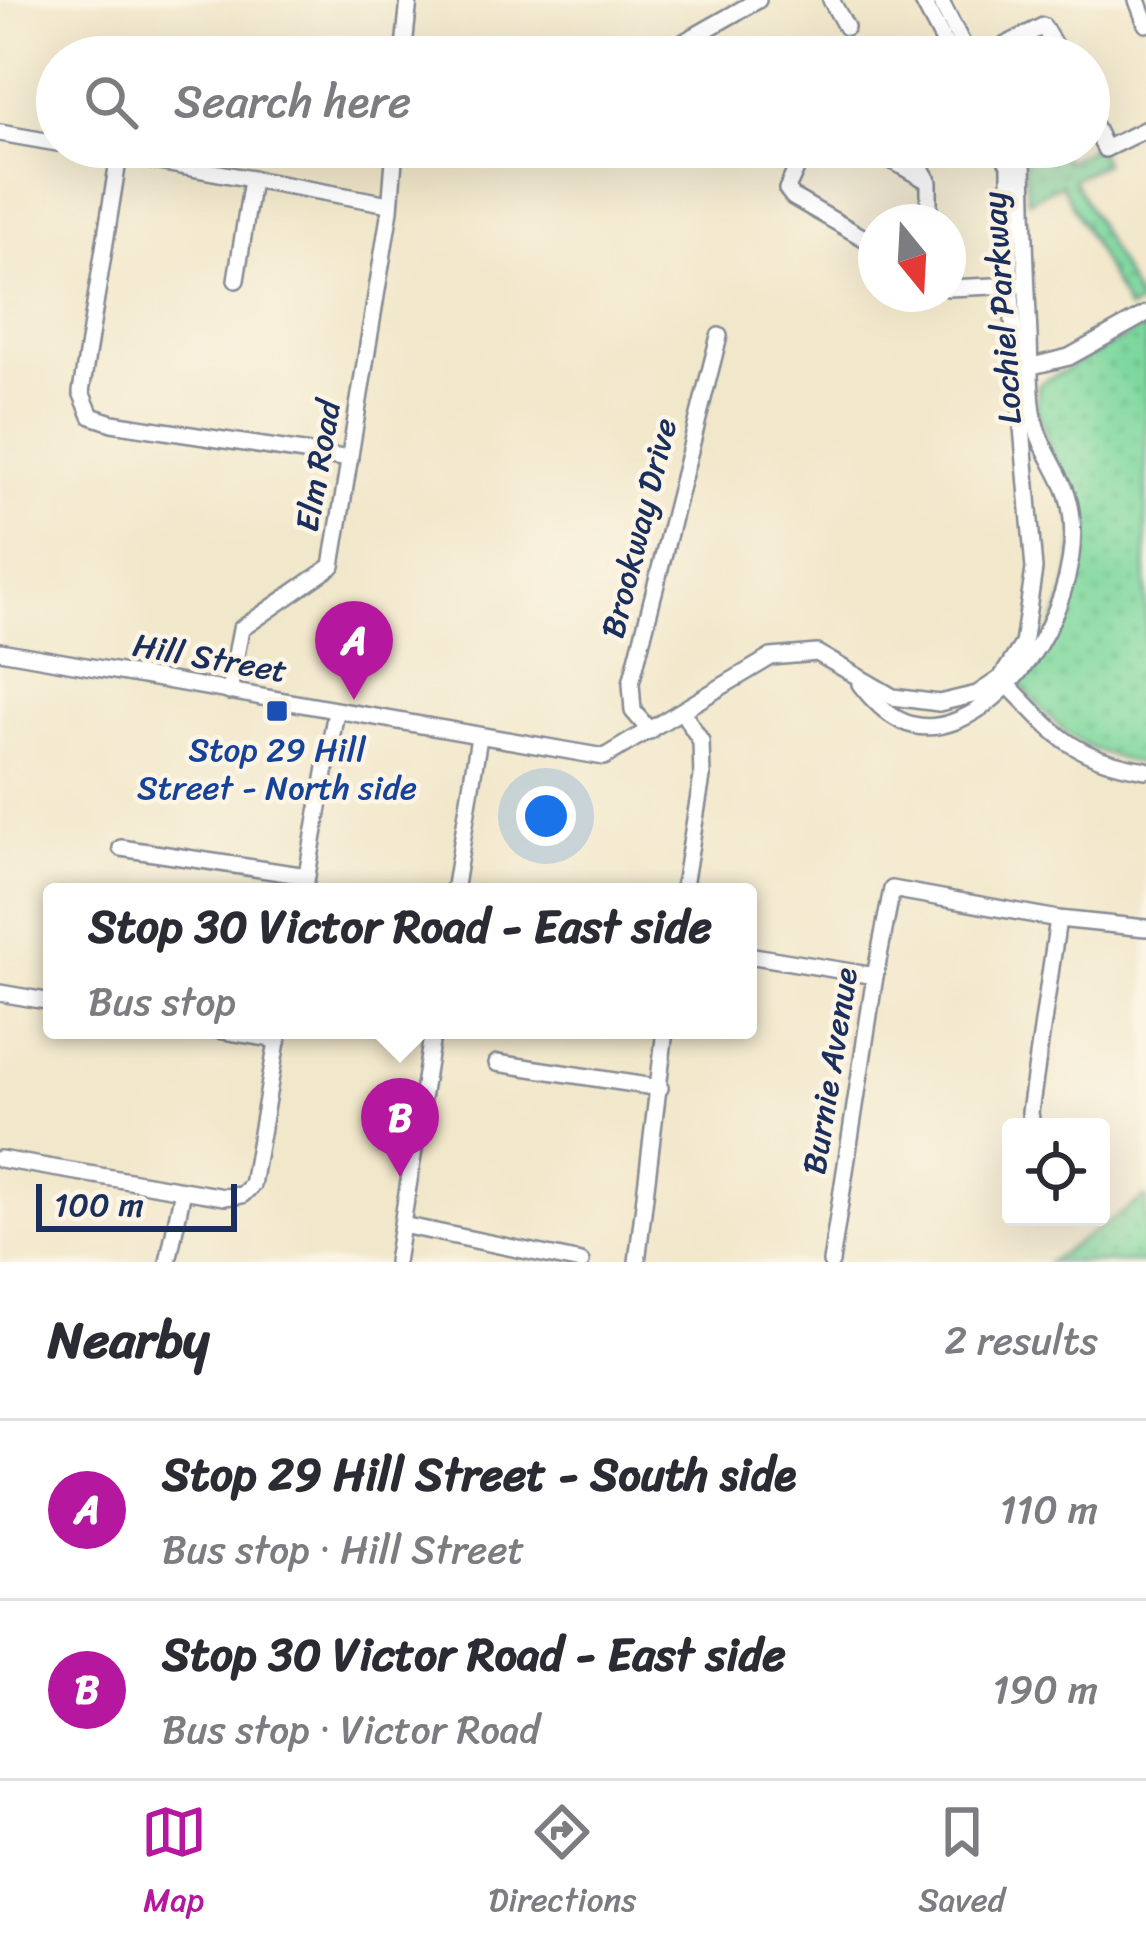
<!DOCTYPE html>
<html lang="en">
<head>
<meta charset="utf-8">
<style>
  :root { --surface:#fff; --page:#f7f7f7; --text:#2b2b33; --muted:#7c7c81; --line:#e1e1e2; --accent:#b5179e }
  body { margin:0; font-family:Sriracha,sans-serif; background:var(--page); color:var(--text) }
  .controls { position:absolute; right:36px; bottom:36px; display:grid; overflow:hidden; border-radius:12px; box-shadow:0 12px 48px #0002 }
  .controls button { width:108px; height:108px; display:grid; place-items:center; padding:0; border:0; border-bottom:3px solid var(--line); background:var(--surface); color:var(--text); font:60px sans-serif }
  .compass { position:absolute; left:858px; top:204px; width:108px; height:108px; border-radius:50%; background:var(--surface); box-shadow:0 12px 48px #0002; rotate:162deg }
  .scale { position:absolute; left:36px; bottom:30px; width:201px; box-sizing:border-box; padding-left:12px; border:6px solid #1b2f5e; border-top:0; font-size:33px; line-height:42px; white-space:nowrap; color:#1b2f5e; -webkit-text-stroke:9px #fcf5e5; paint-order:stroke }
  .you { position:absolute; left:546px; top:816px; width:42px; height:42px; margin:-30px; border:9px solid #fff; border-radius:50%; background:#1a73e8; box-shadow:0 0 0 18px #1a73e833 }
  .badge { display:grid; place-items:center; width:78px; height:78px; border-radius:50%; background:var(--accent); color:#fff; font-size:39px; font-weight:700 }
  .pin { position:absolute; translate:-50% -99px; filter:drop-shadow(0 3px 6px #0008) }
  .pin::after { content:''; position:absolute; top:63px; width:42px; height:36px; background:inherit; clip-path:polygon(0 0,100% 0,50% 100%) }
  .popup { position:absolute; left:43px; top:883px; width:714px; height:156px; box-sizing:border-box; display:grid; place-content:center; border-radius:12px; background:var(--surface); filter:drop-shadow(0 3px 9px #0005); font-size:39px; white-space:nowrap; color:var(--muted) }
  .popup b { font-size:45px; color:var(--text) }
  .popup::after { content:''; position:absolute; left:50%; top:100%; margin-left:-24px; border:24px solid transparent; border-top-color:var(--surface) }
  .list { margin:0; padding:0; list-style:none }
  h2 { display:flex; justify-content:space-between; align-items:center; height:156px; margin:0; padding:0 48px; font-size:51px }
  h2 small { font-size:39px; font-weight:400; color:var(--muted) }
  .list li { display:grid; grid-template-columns:78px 1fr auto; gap:36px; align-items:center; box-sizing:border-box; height:180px; padding:0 48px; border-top:3px solid var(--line) }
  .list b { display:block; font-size:45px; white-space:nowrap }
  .list p { margin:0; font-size:39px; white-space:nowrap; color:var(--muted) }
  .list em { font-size:39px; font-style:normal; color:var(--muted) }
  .icon { flex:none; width:66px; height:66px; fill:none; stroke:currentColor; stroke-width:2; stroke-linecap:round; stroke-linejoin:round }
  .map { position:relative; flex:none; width:1146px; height:1262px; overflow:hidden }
  .search { position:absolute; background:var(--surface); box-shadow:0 12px 48px #0002; left:36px; right:36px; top:36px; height:132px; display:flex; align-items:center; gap:30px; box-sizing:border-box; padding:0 42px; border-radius:66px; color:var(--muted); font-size:45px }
  .sheet { height:516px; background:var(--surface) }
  nav { display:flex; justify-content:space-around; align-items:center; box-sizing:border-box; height:168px; border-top:3px solid var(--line); background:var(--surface); font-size:33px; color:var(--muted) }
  nav a { display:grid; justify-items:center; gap:6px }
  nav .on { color:var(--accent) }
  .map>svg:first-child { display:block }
</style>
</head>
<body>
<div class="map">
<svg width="1146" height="1262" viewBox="0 0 1146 1262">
  <defs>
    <pattern id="grass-dots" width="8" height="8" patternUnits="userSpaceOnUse" patternTransform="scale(3)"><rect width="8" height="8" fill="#7ed89e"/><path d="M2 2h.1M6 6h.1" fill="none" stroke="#6cba8a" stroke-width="1.8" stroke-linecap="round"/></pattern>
  </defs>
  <rect width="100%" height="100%" fill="#fcf5e5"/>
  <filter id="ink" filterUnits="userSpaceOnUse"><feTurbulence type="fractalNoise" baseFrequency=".00833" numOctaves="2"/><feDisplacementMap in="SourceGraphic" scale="24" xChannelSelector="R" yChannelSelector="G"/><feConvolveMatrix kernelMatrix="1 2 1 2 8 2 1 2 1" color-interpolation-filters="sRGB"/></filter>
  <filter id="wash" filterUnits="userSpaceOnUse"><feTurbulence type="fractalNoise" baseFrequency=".004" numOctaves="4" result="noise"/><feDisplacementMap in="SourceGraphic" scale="48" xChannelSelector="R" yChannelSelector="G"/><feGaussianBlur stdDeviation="2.7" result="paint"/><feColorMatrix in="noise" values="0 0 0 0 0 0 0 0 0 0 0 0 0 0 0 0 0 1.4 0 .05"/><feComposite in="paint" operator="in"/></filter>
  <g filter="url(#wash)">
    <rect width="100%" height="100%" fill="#f1e7ca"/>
    <g fill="url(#grass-dots)" stroke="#4c847e" stroke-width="3">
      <polygon points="1096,146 1104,163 1073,179 1140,304 1128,310 1061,184 1028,201 1022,147 1057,147 1065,162"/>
      <path d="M1146,326V765C1081,753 1059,731 1018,682L1044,651L1068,589L1077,532L1037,409L1038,385Z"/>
      <polygon points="1146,1197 1146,1262 1048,1262"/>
    </g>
  </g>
  <g filter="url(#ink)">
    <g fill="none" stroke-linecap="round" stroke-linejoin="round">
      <g stroke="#868b94" stroke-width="20">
        <g id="minor">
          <polyline points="831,0 846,27"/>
          <polyline points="922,0 952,57"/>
          <polyline points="940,0 969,57"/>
          <polyline points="1137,0 1146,24"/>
          <polyline points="403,57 409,0"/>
          <polyline points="678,57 684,42 758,0"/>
          <polyline points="982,57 1043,26 1061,57"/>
          <polyline points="1089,115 1105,149 1146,129"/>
          <polyline points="0,133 57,143"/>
          <polyline points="77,147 389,204"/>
          <polyline points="806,147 787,189 793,197 876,245"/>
          <polyline points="868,147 926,180"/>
          <polyline points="909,147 929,182 929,222"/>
          <polyline points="119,155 81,392 91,416 112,423 350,459"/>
          <polyline points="236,280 252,180"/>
          <polyline points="948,288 1017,285"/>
          <polyline points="1024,368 1069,357 1146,314"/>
          <polyline points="0,651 604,757 771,657 817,653 893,697 939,703 977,694 1001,678 1023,644 1034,569 1010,284 1010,167 999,147"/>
          <path d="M1003,680C1054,732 1069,758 1146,770"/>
          <path d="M860,684C884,715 911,737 953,722C1030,694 1092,573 1067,494C1058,468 1039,446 1034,418C1029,392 1030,362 1029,336C1026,278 1024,219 1023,161L1017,147"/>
          <polyline points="229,692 241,629 332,566 390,210 395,147"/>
          <polyline points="650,731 633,711 631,683 719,336"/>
          <polyline points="121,848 307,876"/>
          <polyline points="304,892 336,711"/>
          <polyline points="454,892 479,737"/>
          <polyline points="683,892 702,777 701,741 683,713"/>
          <polyline points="748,955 875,976"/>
          <polyline points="0,993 52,1002"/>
          <polyline points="217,1030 278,1040"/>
          <polyline points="497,1063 660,1088"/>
          <polyline points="1032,1127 1030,1112 1058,919"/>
          <polyline points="0,1159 224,1197 242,1195 252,1185 279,1030"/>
          <polyline points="402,1225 581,1262"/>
          <polyline points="168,1262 183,1190"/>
          <polyline points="396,1262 433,1030"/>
          <polyline points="637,1262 665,1030"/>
          <polyline points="831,1262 875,976 892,889 1058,919 1146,928"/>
        </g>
      </g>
      <use href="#minor" stroke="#fff" stroke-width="15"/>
    </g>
  </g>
  <rect fill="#1a4fb4" stroke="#fcf5e5" stroke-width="4.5" x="265" y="699" width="24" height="24" rx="6"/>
  <g text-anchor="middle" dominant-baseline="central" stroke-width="9" stroke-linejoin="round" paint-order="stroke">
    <g font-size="33" fill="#1b2f5e" stroke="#fcf5e5">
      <text transform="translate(1002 308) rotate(-94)">Lochiel Parkway</text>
      <text transform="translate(318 466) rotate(-80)">Elm Road</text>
      <text transform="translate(639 528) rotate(-76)">Brookway Drive</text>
      <text transform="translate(210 658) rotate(10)">Hill Street</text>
      <text transform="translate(830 1071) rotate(-81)">Burnie Avenue</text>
    </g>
    <g font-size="33" fill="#164399" stroke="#fcf5e5">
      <text x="277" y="750">Stop 29 Hill<tspan x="277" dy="38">Street - North side</tspan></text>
    </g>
  </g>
</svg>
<div class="controls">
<button><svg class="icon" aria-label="locate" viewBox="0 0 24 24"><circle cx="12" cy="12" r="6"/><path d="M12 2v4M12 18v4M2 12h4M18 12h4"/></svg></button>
</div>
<svg class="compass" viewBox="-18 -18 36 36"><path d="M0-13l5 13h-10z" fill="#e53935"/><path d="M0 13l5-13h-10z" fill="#7c7c81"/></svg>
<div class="scale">100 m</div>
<div class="you"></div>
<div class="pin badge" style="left:354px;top:700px">A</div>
<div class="pin badge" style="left:400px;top:1177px">B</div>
<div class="popup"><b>Stop 30 Victor Road - East side</b>Bus stop</div>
<div class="search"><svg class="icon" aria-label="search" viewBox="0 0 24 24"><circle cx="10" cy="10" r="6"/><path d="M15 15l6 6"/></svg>Search here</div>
</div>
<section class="sheet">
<h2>Nearby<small>2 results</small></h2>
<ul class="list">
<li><span class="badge">A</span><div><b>Stop 29 Hill Street - South side</b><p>Bus stop · Hill Street</p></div><em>110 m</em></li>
<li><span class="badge">B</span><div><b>Stop 30 Victor Road - East side</b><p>Bus stop · Victor Road</p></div><em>190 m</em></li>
</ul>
</section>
<nav>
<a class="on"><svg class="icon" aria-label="map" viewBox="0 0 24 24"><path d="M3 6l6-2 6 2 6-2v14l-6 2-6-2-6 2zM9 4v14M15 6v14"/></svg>Map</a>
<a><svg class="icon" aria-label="directions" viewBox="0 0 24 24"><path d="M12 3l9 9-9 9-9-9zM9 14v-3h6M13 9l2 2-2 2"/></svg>Directions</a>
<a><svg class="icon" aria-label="saved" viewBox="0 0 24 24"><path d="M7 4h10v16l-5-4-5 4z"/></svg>Saved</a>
</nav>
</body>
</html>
